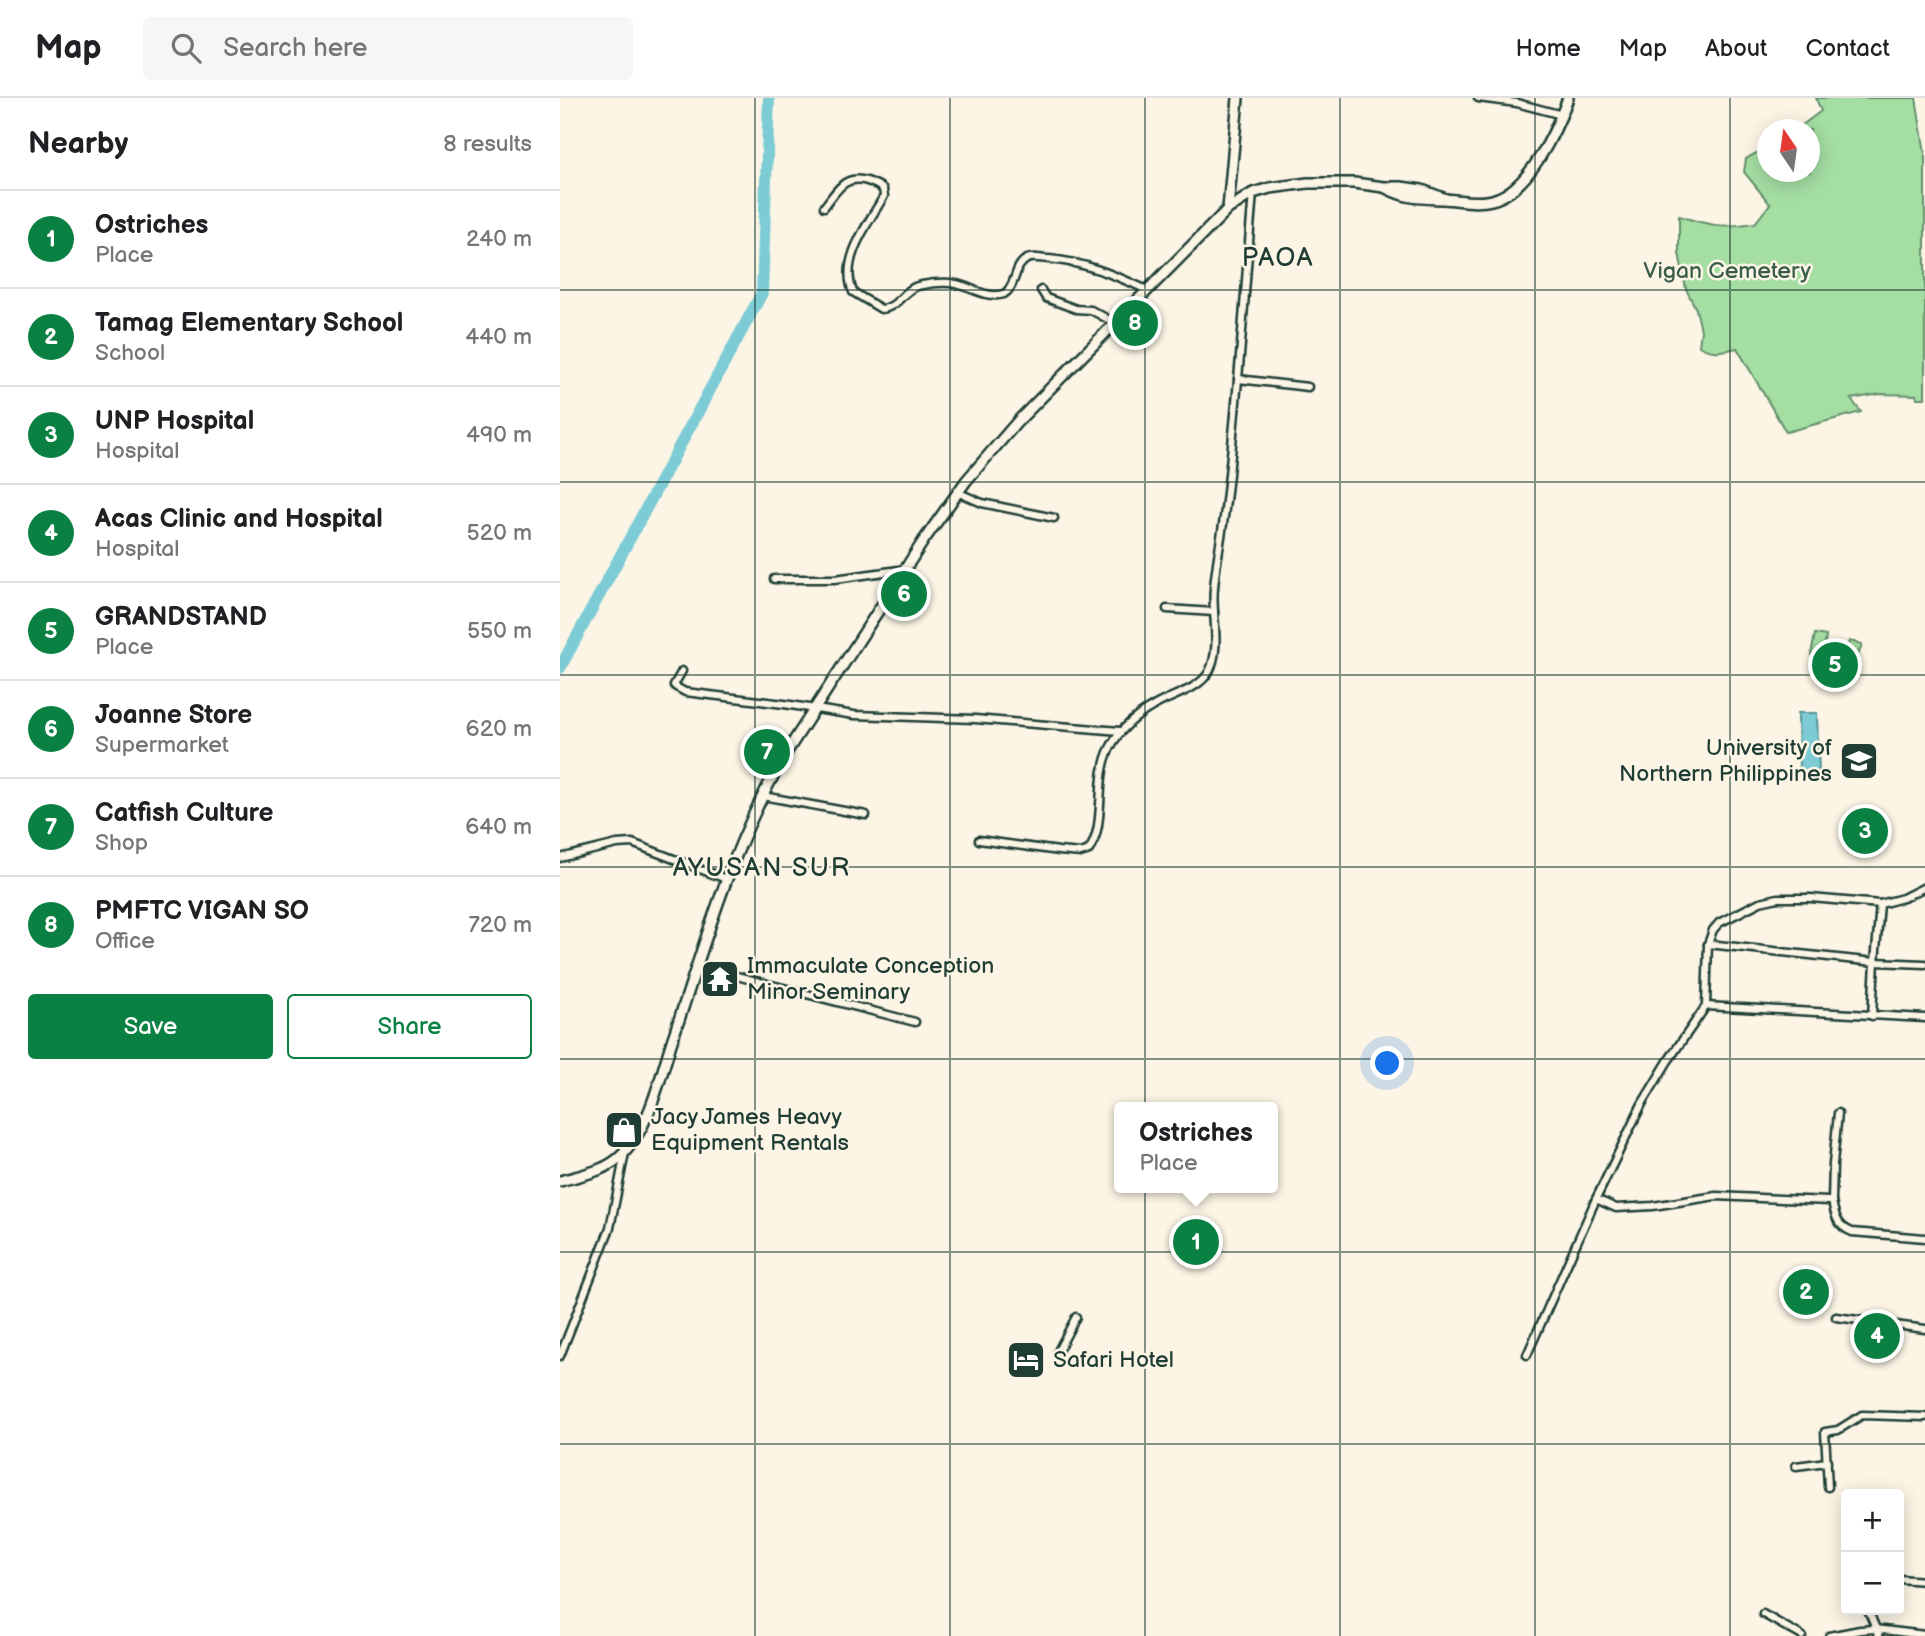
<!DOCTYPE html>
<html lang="en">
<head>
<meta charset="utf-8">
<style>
  :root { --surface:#fff; --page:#f6f6f6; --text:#202124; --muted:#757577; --line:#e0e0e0; --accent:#0b8043 }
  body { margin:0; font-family:"Balsamiq Sans",sans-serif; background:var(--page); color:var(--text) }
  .controls { position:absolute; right:21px; bottom:21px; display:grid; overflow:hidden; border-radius:7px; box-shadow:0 4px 18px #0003 }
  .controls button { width:63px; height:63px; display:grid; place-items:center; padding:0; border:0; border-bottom:2px solid var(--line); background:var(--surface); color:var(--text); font:35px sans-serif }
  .compass { position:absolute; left:1197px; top:21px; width:63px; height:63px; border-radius:50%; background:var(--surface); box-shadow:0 4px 18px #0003; rotate:347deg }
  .you { position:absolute; left:828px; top:966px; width:24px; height:24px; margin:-18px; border:5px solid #fff; border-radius:50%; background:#1a73e8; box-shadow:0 0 0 10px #1a73e833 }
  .badge { display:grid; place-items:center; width:46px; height:46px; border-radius:50%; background:var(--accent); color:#fff; font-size:23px; font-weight:700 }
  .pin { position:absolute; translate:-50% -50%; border:4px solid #fff; box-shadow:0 2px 7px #0006 }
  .popup { position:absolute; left:554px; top:1004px; width:164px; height:91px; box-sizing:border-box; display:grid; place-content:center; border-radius:7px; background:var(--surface); filter:drop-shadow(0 2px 5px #0005); font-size:23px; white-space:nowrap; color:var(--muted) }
  .popup b { font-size:26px; color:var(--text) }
  .popup::after { content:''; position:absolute; left:50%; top:100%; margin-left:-14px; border:14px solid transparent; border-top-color:var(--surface) }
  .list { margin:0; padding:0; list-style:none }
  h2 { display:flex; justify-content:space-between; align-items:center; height:91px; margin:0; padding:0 28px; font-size:30px }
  h2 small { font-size:23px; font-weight:400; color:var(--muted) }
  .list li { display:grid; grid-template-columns:46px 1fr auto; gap:21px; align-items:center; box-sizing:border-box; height:98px; padding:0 28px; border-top:2px solid var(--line) }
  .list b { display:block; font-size:26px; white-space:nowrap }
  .list p { margin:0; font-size:23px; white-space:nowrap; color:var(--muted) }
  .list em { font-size:23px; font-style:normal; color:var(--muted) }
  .actions { display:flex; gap:14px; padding:21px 28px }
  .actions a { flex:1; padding:16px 0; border:2px solid var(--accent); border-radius:7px; text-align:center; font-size:24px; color:var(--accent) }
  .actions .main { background:var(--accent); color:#fff }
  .icon { flex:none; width:38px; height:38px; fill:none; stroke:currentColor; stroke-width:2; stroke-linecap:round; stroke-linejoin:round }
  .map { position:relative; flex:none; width:1365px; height:1538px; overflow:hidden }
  header { display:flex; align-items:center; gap:42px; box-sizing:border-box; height:98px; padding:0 35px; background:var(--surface); border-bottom:2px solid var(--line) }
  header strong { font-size:33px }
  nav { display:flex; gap:38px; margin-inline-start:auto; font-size:24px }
  .search { width:490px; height:63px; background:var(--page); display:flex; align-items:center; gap:18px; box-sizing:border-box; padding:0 24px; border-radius:7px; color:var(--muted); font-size:26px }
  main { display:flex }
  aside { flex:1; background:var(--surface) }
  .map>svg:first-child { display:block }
</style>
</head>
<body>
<header>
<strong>Map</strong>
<div class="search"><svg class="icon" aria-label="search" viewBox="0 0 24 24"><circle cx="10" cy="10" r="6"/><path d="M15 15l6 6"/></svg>Search here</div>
<nav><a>Home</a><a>Map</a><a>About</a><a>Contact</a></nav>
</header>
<main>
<aside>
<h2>Nearby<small>8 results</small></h2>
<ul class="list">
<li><span class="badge">1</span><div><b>Ostriches</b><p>Place</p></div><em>240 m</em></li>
<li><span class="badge">2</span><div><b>Tamag Elementary School</b><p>School</p></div><em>440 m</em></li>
<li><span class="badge">3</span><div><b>UNP Hospital</b><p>Hospital</p></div><em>490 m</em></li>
<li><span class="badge">4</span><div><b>Acas Clinic and Hospital</b><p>Hospital</p></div><em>520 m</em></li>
<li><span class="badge">5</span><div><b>GRANDSTAND</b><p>Place</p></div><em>550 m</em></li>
<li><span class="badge">6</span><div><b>Joanne Store</b><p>Supermarket</p></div><em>620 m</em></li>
<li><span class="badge">7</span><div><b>Catfish Culture</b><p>Shop</p></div><em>640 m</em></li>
<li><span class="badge">8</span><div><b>PMFTC VIGAN SO</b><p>Office</p></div><em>720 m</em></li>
</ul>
<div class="actions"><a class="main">Save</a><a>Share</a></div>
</aside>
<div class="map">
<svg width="1365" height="1538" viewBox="0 0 1365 1538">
  <rect width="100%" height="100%" fill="#fcf5e5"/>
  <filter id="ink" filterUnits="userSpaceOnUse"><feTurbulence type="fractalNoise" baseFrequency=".0143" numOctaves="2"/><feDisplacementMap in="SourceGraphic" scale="14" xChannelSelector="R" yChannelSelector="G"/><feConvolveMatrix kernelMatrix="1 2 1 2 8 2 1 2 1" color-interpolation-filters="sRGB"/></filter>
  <g filter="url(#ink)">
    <g fill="#a4dea3" stroke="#628e6c" stroke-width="2">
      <path d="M1256,0H1356L1365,55V300H1357L1356,297L1320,296L1291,301L1301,314L1226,334L1177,250C1163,253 1152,256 1139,248L1141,232L1136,211L1126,191L1119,155V118C1151,128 1162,130 1195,125L1210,106L1184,74L1186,61L1207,49L1208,74H1250V32L1237,31L1261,13Z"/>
      <polygon points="1255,536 1266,538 1263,559 1251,557"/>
      <polygon points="1289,543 1302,546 1292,575 1281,571"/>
    </g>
    <polygon fill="#7bcbd5" stroke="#569295" stroke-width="2" points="1238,615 1257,615 1259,674 1239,674"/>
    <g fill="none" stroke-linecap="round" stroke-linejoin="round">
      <polyline stroke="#7bcbd5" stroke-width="12" points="0,570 202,195 209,0"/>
      <g stroke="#1f3d34" stroke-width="11">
        <g id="street">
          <polyline points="918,0 957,5 1002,17"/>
          <path d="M264,109C277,93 284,76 307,83C313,85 318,87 323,91L324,98C309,125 279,161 293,194L321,211C339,210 344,189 362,187C373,185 386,184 396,186C412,189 427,201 444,196C457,188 453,168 467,161C474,158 482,161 489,161C524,164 555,177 587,192"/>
          <polyline points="481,192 486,200 516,211 531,212 555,225"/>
          <polyline points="678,281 748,289"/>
          <polyline points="397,394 422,405 494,420"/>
          <polyline points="214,481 275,481 346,471"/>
          <polyline points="607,511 654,514"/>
          <polyline points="122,573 114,587 116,589 125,594 224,606 294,617 415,621 560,633"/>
          <polyline points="203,698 306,717"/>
          <path d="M419,742L499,753L521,755L529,752C547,726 534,681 550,650C562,627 582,613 605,602C620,595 640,589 649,574C662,549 651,516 654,490C656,464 662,438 665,411C678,306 684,200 693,95"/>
          <polyline points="0,760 57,746 72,745 166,781"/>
          <polyline points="1365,789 1343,800 1320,806 1315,864 1365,866"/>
          <polyline points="1148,846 1153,832 1159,825 1200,804 1218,800 1251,800 1320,806"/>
          <polyline points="138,868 355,924"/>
          <polyline points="1146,908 1365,920"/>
          <path d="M1312,918L1315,864L1148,846L1146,908L1108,963L1082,1006L1036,1101L1056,1110L1093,1108L1156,1098L1269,1103H1272C1275,1118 1277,1128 1292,1134L1365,1140"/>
          <polyline points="1272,1103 1273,1066 1278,1015"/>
          <polyline points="1276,1219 1365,1231"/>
          <polyline points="498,1253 516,1219"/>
          <polyline points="967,1257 1036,1101"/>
          <polyline points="0,1258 50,1130 65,1055"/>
          <polyline points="1236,1368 1267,1364"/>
          <polyline points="1268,1389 1265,1334 1278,1332 1302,1317 1365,1319"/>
          <polyline points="1339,1481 1365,1483"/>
          <polyline points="1308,1512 1319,1538"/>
          <polyline points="1203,1516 1242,1538"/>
          <polyline points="1269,1538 1300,1532 1315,1531 1365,1537"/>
        </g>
      </g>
      <g stroke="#1f3d34" stroke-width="14">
        <g id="secondary">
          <path d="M826,90C847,101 860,100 884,101C900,102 916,106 932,102C969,93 996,33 1008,0"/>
          <polyline points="668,111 678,0"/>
          <path d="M0,1083C22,1077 47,1073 63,1056C92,1026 101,973 115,934C147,838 175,739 228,652L364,442L406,383L458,323L668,111L693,95L710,90L748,85H794L824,89H841L862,92L886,101"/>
        </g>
      </g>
      <use href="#street" stroke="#fcf5e5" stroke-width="6"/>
      <use href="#secondary" stroke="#fcf5e5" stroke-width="9"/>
    </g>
  </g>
  <path fill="none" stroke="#1f3d34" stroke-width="2" stroke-opacity="0.55" d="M195,0V1538M390,0V1538M585,0V1538M780,0V1538M975,0V1538M1170,0V1538M0,192H1365M0,384H1365M0,577H1365M0,769H1365M0,961H1365M0,1154H1365M0,1346H1365"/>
  <defs>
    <g id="university-square" transform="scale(2.0125)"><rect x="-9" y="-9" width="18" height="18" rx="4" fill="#1f3d34" stroke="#fcf5e5"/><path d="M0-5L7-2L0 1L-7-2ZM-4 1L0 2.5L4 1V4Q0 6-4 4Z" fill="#fff"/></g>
    <g id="temple-square" transform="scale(2.0125)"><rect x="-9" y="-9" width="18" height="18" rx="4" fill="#1f3d34" stroke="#fcf5e5"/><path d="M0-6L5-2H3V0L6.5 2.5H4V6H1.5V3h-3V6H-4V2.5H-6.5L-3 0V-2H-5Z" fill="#fff"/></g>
    <g id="shop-square" transform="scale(2.0125)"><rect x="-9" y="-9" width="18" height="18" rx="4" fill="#1f3d34" stroke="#fcf5e5"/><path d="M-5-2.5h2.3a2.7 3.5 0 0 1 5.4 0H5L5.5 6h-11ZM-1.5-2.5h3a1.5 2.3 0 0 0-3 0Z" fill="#fff"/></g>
    <g id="hotel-square" transform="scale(2.0125)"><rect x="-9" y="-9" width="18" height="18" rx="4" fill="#1f3d34" stroke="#fcf5e5"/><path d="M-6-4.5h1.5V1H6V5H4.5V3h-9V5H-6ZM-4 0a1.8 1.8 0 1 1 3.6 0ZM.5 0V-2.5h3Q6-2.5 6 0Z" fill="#fff"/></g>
  </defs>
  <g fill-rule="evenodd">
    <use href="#university-square" x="1299" y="663"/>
    <use href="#temple-square" x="160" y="881"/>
    <use href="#shop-square" x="64" y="1032"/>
    <use href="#hotel-square" x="466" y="1262"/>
  </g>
  <g text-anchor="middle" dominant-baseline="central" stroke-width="5" stroke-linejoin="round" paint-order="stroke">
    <g font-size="23" fill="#3a5d4a" stroke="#fcf5e5">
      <text x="1167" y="173">Vigan Cemetery</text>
    </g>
    <g font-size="23" fill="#1f3d34" stroke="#fcf5e5" text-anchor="start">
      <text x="1272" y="650" text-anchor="end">University of<tspan x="1272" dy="26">Northern Philippines</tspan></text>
      <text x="187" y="868">Immaculate Conception<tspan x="187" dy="26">Minor Seminary</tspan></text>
      <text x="91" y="1019">Jacy James Heavy<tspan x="91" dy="26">Equipment Rentals</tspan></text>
      <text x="493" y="1262">Safari Hotel</text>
    </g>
    <g font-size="26" letter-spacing="2" fill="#1f3d34" stroke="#fcf5e5">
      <text x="718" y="160">PAOA</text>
      <text x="202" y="770">AYUSAN SUR</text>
    </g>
  </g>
</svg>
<div class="controls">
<button>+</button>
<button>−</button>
</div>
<svg class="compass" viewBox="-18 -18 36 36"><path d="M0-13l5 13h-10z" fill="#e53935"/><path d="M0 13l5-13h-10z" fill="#757577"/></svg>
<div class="you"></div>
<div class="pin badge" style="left:636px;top:1144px">1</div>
<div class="popup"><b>Ostriches</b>Place</div>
<div class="pin badge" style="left:1246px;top:1194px">2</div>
<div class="pin badge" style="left:1305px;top:733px">3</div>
<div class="pin badge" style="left:1317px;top:1238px">4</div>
<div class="pin badge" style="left:1275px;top:567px">5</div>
<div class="pin badge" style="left:344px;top:496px">6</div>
<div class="pin badge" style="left:207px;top:654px">7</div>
<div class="pin badge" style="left:575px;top:225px">8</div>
</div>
</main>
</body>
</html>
